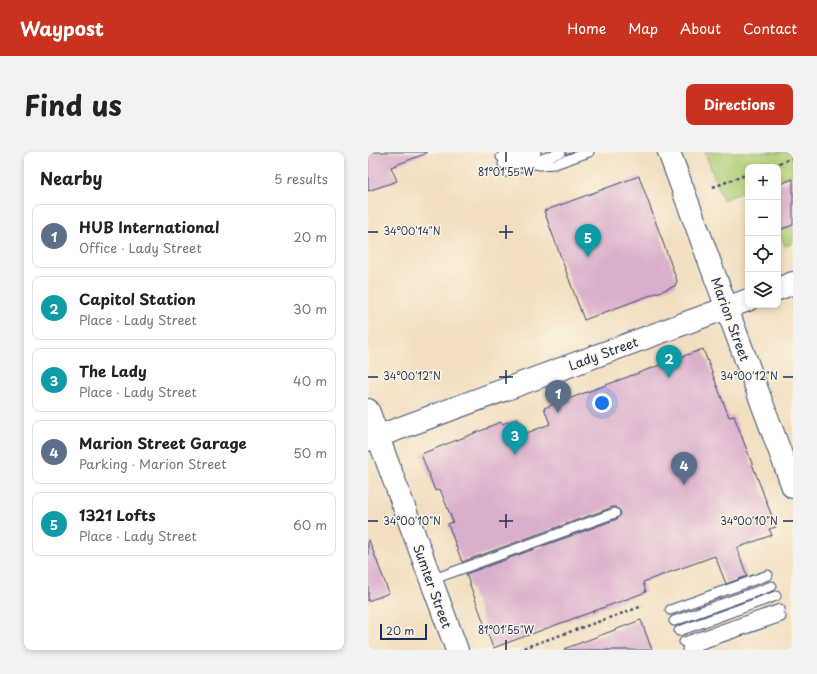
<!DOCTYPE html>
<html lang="en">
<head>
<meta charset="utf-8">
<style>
  :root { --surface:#fff; --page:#f2f2f2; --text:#222; --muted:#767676; --line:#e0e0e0; --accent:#c8321e }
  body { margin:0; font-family:"Playpen Sans",sans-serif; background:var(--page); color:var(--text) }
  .controls { position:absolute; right:12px; top:12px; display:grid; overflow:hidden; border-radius:8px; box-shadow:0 2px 6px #0003 }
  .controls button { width:36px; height:36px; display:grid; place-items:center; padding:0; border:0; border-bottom:1px solid var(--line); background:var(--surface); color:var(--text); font:20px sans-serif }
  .scale { position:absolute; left:12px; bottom:10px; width:47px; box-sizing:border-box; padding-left:4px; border:2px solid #1b2f5e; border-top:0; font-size:11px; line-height:14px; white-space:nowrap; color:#1b2f5e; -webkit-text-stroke:3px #fcf5e5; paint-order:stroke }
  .you { position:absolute; left:234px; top:251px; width:14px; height:14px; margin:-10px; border:3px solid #fff; border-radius:50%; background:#1a73e8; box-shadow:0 0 0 6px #1a73e833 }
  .badge { display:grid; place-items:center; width:26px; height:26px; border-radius:50%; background:var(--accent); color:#fff; font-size:13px; font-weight:700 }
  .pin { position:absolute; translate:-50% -33px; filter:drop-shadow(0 1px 2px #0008) }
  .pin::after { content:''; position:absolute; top:21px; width:14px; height:12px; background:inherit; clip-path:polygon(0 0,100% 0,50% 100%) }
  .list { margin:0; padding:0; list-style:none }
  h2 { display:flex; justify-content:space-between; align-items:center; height:52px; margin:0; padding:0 16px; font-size:17px }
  h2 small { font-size:13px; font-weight:400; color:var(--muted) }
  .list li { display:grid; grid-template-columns:26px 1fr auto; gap:12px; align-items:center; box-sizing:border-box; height:64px; margin:0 8px 8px; padding:0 8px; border:1px solid var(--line); border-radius:8px }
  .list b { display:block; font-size:15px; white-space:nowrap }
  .list p { margin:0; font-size:13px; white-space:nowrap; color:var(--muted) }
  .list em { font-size:13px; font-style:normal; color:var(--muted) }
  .icon { flex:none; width:22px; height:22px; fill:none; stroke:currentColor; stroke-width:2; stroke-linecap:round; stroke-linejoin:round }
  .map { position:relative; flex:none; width:425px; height:498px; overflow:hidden; border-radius:8px }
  header { display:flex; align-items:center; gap:24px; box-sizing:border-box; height:56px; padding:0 20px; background:var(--accent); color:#fff }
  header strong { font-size:19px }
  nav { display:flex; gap:22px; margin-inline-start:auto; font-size:14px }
  .intro { display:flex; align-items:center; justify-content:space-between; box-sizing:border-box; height:96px; padding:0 24px }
  h1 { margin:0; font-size:28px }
  .button { padding:10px 18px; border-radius:8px; background:var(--accent); color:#fff; font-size:14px; font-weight:700 }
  main { display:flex; gap:24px; padding:0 24px }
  aside { flex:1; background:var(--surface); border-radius:8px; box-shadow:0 2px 6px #0003 }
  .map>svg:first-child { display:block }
</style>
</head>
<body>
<header>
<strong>Waypost</strong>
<nav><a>Home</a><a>Map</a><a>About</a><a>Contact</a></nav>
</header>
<div class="intro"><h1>Find us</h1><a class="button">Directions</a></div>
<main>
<aside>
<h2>Nearby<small>5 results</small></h2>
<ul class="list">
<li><span class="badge" style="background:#5c6f8a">1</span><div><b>HUB International</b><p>Office · Lady Street</p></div><em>20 m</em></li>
<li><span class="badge" style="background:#0f9aa8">2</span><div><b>Capitol Station</b><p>Place · Lady Street</p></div><em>30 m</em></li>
<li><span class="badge" style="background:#0f9aa8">3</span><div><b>The Lady</b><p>Place · Lady Street</p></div><em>40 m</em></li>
<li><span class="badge" style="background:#5c6f8a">4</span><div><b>Marion Street Garage</b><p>Parking · Marion Street</p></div><em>50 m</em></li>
<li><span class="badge" style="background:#0f9aa8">5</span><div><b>1321 Lofts</b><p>Place · Lady Street</p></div><em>60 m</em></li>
</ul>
</aside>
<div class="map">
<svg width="425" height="498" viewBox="0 0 425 498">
  <rect width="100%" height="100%" fill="#fcf5e5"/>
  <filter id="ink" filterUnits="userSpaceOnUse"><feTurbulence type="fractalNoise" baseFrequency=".025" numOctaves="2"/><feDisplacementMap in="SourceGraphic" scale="8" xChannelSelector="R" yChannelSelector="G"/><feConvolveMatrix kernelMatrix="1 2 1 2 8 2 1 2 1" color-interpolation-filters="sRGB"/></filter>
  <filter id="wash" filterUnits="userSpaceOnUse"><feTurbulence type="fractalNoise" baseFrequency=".012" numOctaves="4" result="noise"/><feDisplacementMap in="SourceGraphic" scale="16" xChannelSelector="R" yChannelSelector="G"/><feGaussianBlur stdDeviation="0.9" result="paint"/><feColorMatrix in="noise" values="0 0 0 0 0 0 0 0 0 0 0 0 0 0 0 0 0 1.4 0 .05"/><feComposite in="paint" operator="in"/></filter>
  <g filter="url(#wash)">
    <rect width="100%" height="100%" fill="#f2dec0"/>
    <g fill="#afce76" stroke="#657e6a">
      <polygon points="337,0 425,0 425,22 410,27 410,15 380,15 380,38 355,48"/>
      <polygon points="425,74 425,91 417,94 411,79"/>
    </g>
    <g id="blocks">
      <g fill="#daafcc">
        <polygon points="0,0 59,0 59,1 23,15 29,29 0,39"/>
        <polygon points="271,24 309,129 307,134 216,168 176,59"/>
        <polygon points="425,27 425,73 410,78 410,33"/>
        <polygon points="335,197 361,265 366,264 408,375 401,377 404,383 369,396 379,424 358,432 347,404 275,430 278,440 125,496 98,422 249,367 253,362 252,359 248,355 245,355 94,410 80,372 85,370 72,337 67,339 53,302 120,276 120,275 133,270 134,272 150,266 156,282 182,272 176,256"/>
        <polygon points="0,388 1,388 21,441 0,449"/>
        <polygon points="273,468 284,498 197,498 196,497"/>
      </g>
    </g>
  </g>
  <g filter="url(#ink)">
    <use href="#blocks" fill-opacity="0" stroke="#3b496d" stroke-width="1"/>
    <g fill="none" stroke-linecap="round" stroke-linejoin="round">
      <g stroke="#3b496d" stroke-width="11">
        <g id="service">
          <polyline points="133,5 146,0"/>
          <polyline points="162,11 172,13 187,12 221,0"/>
          <polyline points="135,12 168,0"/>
          <polyline points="138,20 193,0"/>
          <polyline points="63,428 247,361"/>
          <polyline points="302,458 400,423"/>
          <polyline points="306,469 404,434"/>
          <polyline points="311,479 408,444"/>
          <polyline points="316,490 412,457"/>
          <polyline points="319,497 413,465"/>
        </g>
      </g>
      <g stroke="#3b496d" stroke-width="24">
        <g id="tertiary">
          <polyline points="301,0 425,335"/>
          <polyline points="410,137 425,131"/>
          <polyline points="0,258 89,498"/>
          <polyline points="0,288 380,148"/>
        </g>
      </g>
      <g stroke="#3b496d" stroke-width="2.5" stroke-dasharray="3 3" stroke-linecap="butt">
        <polyline points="400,15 425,6"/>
        <polyline points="345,35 380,22"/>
        <polyline points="150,498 275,454"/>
      </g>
      <use href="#service" stroke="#fff" stroke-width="9"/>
      <use href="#tertiary" stroke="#fff" stroke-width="22"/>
    </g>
  </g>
  <path fill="none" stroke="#1b2f5e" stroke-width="1.5" d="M138,0V10M138,73V87M0,80H10M131,80H145M138,218V232M0,225H10M131,225H145M415,225H425M138,362V376M0,369H10M131,369H145M415,369H425M138,488V498"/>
  <g text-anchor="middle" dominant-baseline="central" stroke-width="3" stroke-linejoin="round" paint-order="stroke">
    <g font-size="13" fill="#1b2f5e" stroke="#fcf5e5">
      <text transform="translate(363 167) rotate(70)">Marion Street</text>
      <text transform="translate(235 201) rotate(-20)">Lady Street</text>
      <text transform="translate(65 434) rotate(70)">Sumter Street</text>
    </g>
  </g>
  <g font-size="10" text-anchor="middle" fill="#1b2f5e" stroke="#fcf5e5" stroke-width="3" stroke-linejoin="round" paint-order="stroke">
    <text x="138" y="24">81°01'55"W</text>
    <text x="44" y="83">34°00'14"N</text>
    <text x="44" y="228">34°00'12"N</text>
    <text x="381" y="228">34°00'12"N</text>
    <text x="44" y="373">34°00'10"N</text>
    <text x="381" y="373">34°00'10"N</text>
    <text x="138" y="482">81°01'55"W</text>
  </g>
</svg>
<div class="controls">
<button>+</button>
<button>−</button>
<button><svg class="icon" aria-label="locate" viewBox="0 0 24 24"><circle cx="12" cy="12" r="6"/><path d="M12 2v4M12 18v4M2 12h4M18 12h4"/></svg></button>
<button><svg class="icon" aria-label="layers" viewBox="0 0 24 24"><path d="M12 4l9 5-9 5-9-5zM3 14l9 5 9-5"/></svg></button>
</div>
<div class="scale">20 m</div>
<div class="you"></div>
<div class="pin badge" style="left:190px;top:261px;background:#5c6f8a">1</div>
<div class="pin badge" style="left:301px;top:226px;background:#0f9aa8">2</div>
<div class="pin badge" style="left:147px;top:303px;background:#0f9aa8">3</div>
<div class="pin badge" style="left:316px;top:333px;background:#5c6f8a">4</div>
<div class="pin badge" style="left:220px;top:105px;background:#0f9aa8">5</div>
</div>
</main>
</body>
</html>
